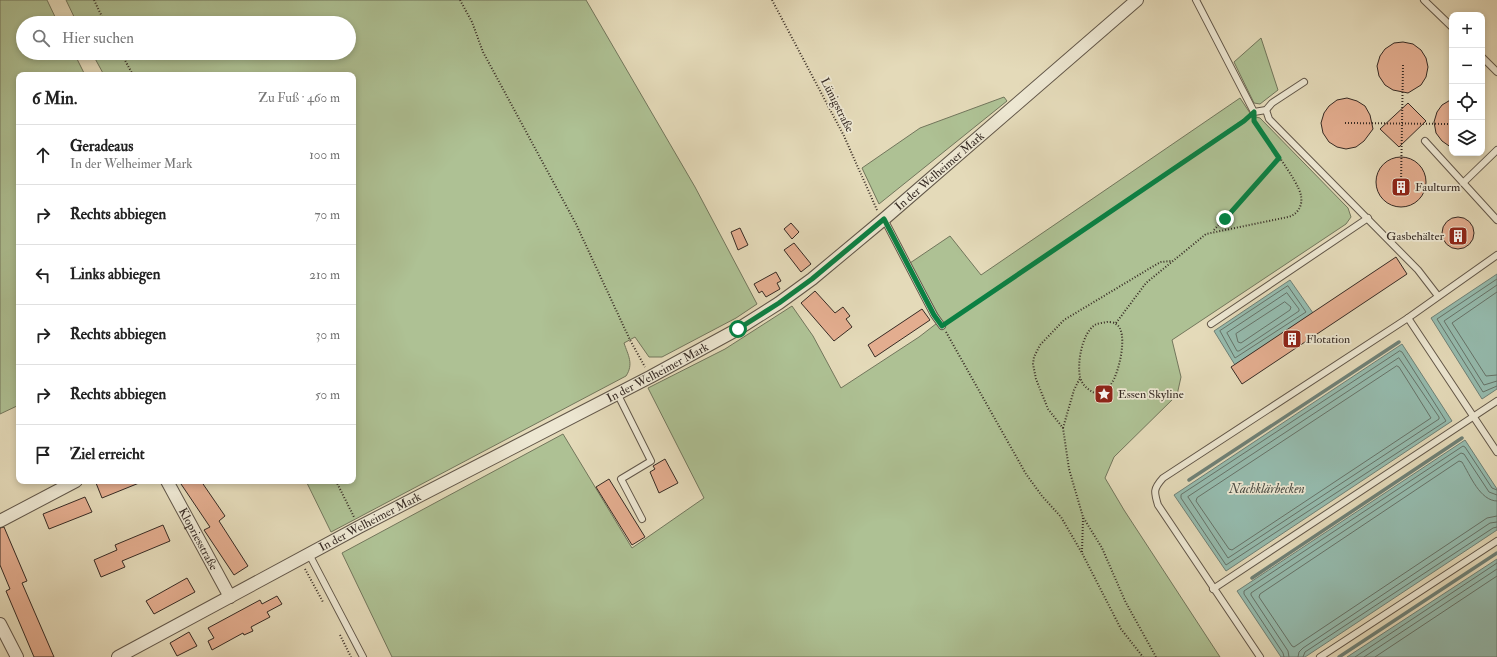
<!DOCTYPE html>
<html lang="de">
<head>
<meta charset="utf-8">
<style>
  :root { --surface:#fff; --page:#f6f6f6; --text:#222; --muted:#767676; --line:#e0e0e0 }
  body { margin:0; font-family:"IM FELL Double Pica",serif; background:var(--page); color:var(--text) }
  .controls { position:absolute; right:12px; top:12px; display:grid; overflow:hidden; border-radius:8px; box-shadow:0 2px 6px #0003 }
  .controls button { width:36px; height:36px; display:grid; place-items:center; padding:0; border:0; border-bottom:1px solid var(--line); background:var(--surface); color:var(--text); font:20px sans-serif }
  .stop { position:absolute; width:12px; height:12px; margin:-9px; border:3px solid #0b8043; border-radius:50%; background:#fff }
  .stop.end { background:#0b8043; border-color:#fff; box-shadow:0 1px 4px #0008 }
  .list { margin:0; padding:0; list-style:none }
  h2 { display:flex; justify-content:space-between; align-items:center; height:52px; margin:0; padding:0 16px; font-size:17px }
  h2 small { font-size:13px; font-weight:400; color:var(--muted) }
  .list li { display:grid; grid-template-columns:26px 1fr auto; gap:12px; align-items:center; box-sizing:border-box; height:60px; padding:0 16px; border-top:1px solid var(--line) }
  .list b { display:block; font-size:15px; white-space:nowrap }
  .list p { margin:0; font-size:13px; white-space:nowrap; color:var(--muted) }
  .list em { font-size:13px; font-style:normal; color:var(--muted) }
  .icon { flex:none; width:22px; height:22px; fill:none; stroke:currentColor; stroke-width:2; stroke-linecap:round; stroke-linejoin:round }
  .map { position:relative; flex:none; width:1497px; height:657px; overflow:hidden }
  .search { position:absolute; background:var(--surface); box-shadow:0 2px 6px #0003; left:16px; top:16px; width:340px; height:44px; display:flex; align-items:center; gap:10px; box-sizing:border-box; padding:0 14px; border-radius:22px; color:var(--muted); font-size:15px }
  .panel { position:absolute; background:var(--surface); box-shadow:0 2px 6px #0003; left:16px; top:72px; width:340px; height:412px; border-radius:8px }
  .map>svg:first-child { display:block }
</style>
</head>
<body>
<div class="map">
<svg width="1497" height="657" viewBox="0 0 1497 657">
  <rect width="100%" height="100%" fill="#e4dab9"/>
  <filter id="stains"><feTurbulence type="fractalNoise" baseFrequency=".005" numOctaves="4"/><feColorMatrix values="0 0 0 0 .2 0 0 0 0 .09 0 0 0 0 .02 0 0 0 .5 -.17"/></filter>
  <radialGradient id="worn" r=".72"><stop offset=".6" stop-color="#630" stop-opacity="0"/><stop offset="1" stop-color="#630" stop-opacity=".3"/></radialGradient>
  <g fill="#aec194" stroke="#72765c">
    <polygon points="0,0 47,0 58,23 23,23 23,53 74,53 85,75 19,75 19,405 0,414"/>
    <path d="M66,0H586L695,187L757,304L736,318L662,357H649L635,337L624,343C628,355 634,364 626,376L331,532L306,481H353V75H104L92,53H349V23H77Z"/>
    <polygon points="1261,38 1278,90 1260,104 1254,103 1234,62"/>
    <polygon points="1004,97 1007,101 879,204 862,168 920,128"/>
    <polygon points="1240,98 1252,116 1260,118 1348,208 1351,217 1346,224 1172,340 1181,377 1177,395 1114,457 1105,478 1124,510 1220,657 392,657 342,553 563,434 632,548 704,498 648,388 725,349 792,306 813,336 841,388 919,337 941,320 910,263 950,236 981,275"/>
  </g>
  <g fill="#95bbae" stroke="#6f8177">
    <polygon points="1497,274 1497,389 1482,399 1431,318"/>
    <polygon points="1290,280 1313,313 1235,365 1214,331"/>
    <polygon points="1402,344 1452,421 1226,571 1174,495"/>
    <polygon points="1465,440 1497,489 1497,530 1305,657 1281,657 1237,591"/>
    <polygon points="1497,559 1497,657 1347,657"/>
  </g>
  <g fill="none" stroke-linecap="round" stroke-linejoin="round">
    <g stroke="#667369" stroke-width="1">
      <polyline points="1497,279 1437,319 1483,392 1497,386"/>
      <polyline points="1497,285 1444,321 1484,385 1497,381"/>
      <polygon points="1288,286 1306,312 1235,358 1220,331"/>
      <polyline points="1497,292 1452,323 1486,376 1497,375"/>
      <polygon points="1287,293 1299,309 1299,311 1239,351 1237,351 1227,333"/>
      <polygon points="1285,302 1291,307 1290,310 1241,343 1238,342 1236,334"/>
      <polygon points="1400,351 1402,352 1446,421 1226,565 1181,498 1181,495"/>
      <polygon points="1399,358 1439,417 1439,419 1228,558 1188,497"/>
      <polygon points="1397,366 1399,367 1431,418 1232,550 1229,549 1196,501 1197,498"/>
      <path d="M1497,501C1480,501 1470,475 1462,462L1459,461L1260,594L1259,597L1292,646L1294,647L1487,518L1497,516"/>
      <polyline points="1284,657 1283,653 1244,594 1244,591 1463,446 1465,447 1492,488 1497,490"/>
      <polyline points="1289,657 1288,651 1251,595 1251,593 1461,453 1464,454 1489,492 1497,495"/>
      <polyline points="1298,657 1299,652 1303,648 1490,523 1497,522"/>
      <polyline points="1303,657 1305,652 1493,528 1497,527"/>
      <polyline points="1355,657 1497,563"/>
      <polyline points="1364,657 1497,569"/>
      <polyline points="1375,657 1497,576"/>
    </g>
    <g stroke="#6f8177" stroke-width="3.5">
      <polyline points="1189,480 1399,342"/>
      <polyline points="1252,578 1462,438"/>
      <polyline points="1339,657 1497,553"/>
    </g>
  </g>
  <g fill="#e3ad8f" stroke="#372b24">
    <polygon points="1403,42 1413,44 1421,50 1426,58 1428,67 1426,77 1421,85 1408,93 1393,90 1385,85 1379,76 1377,66 1380,56 1385,49 1394,43"/>
    <polygon points="1347,98 1357,101 1365,106 1370,115 1373,129 1364,141 1356,147 1346,149 1337,147 1329,142 1323,133 1321,123 1324,113 1329,106 1337,100"/>
    <polygon points="1452,99 1452,148 1442,141 1436,133 1434,122 1437,112 1442,105"/>
    <polygon points="1408,103 1426,121 1399,147 1380,129"/>
    <circle cx="1401" cy="182" r="25"/>
    <circle cx="1458" cy="233" r="16"/>
    <polygon points="791,223 799,232 792,239 784,229"/>
    <polygon points="740,228 748,245 738,250 731,232"/>
    <polygon points="794,243 811,264 801,272 784,250"/>
    <polygon points="1396,257 1407,274 1242,384 1231,367"/>
    <polygon points="776,272 781,281 777,283 780,289 766,297 762,291 759,293 754,284"/>
    <polygon points="815,291 835,313 843,307 850,316 846,319 852,327 834,341 801,303"/>
    <polygon points="922,309 930,320 875,357 868,345"/>
    <polygon points="665,459 678,483 659,493 650,472 655,469 653,466"/>
    <polygon points="609,479 645,537 632,545 596,487"/>
    <polygon points="101,481 144,481 102,498 96,483"/>
    <polygon points="179,481 201,481 225,516 219,521 248,566 234,575 204,530 210,527"/>
    <polygon points="85,497 92,512 49,529 43,514"/>
    <polygon points="163,525 170,541 122,561 125,567 101,577 94,560 117,550 115,545"/>
    <polygon points="4,527 27,581 22,583 54,657 34,657 6,591 10,589 0,565 0,528"/>
    <polygon points="187,578 195,592 154,614 146,601"/>
    <polygon points="277,596 282,604 267,612 270,617 251,627 253,631 244,635 243,633 212,650 208,641 214,638 208,628 260,600 262,604"/>
    <polygon points="189,632 197,646 177,656 170,643"/>
  </g>
  <g fill="none" stroke-linecap="round" stroke-linejoin="round">
    <g stroke="#625749" stroke-width="8">
      <g id="lane">
        <polyline points="1196,0 1254,112 1266,110 1272,103 1304,82"/>
        <polyline points="1424,0 1452,27"/>
        <polyline points="1482,57 1497,72"/>
        <polyline points="1266,110 1269,119 1418,270 1438,296"/>
        <polyline points="1425,141 1497,220"/>
        <polyline points="1463,183 1497,150"/>
        <polyline points="884,219 934,315 942,326"/>
        <polyline points="1408,318 1497,255"/>
        <polyline points="1211,324 1368,218"/>
        <polyline points="618,395 651,461 621,479 642,519"/>
        <polyline points="309,554 363,657"/>
        <polyline points="1213,589 1497,401"/>
        <path d="M1260,657L1158,505C1154,492 1153,489 1163,478L1408,318L1497,452"/>
        <polyline points="1320,657 1497,541"/>
      </g>
    </g>
    <g stroke="#625749" stroke-width="14">
      <g id="street">
        <path id="s1" d="M167,481L230,597"/>
        <polyline points="0,521 76,481"/>
        <polyline points="0,624 17,657"/>
        <path id="s2" d="M118,657L359,527L650,377L738,329L779,303L812,279L884,219L1137,0"/>
      </g>
    </g>
    <g stroke="#372b24" stroke-width="2" stroke-dasharray="1 2" stroke-linecap="butt">
      <polyline points="94,0 105,23"/>
      <polyline points="460,0 472,22 483,52 576,224 630,340 645,367"/>
      <polyline points="772,0 844,136 877,210"/>
      <polyline points="121,53 133,75"/>
      <polyline points="1345,123 1452,124"/>
      <polyline points="1401,183 1403,65"/>
      <polyline points="1214,230 1279,158"/>
      <polyline points="948,322 1248,117"/>
      <path d="M1107,322C1109,322 1114,322 1116,324C1129,331 1119,374 1111,384C1106,389 1102,391 1095,393C1088,390 1082,385 1080,377C1077,363 1082,333 1095,325C1098,323 1103,323 1107,322Z"/>
      <path d="M1116,323L1146,283L1206,234L1288,217C1297,215 1303,206 1301,196C1299,181 1264,137 1254,121"/>
      <polyline points="946,332 1026,474 1042,496 1061,517 1082,553 1121,629 1143,657"/>
      <polyline points="1063,428 1074,390 1080,378"/>
      <polyline points="336,481 354,517"/>
      <polyline points="1082,552 1083,518"/>
      <polyline points="305,569 323,602"/>
      <polyline points="340,635 351,657"/>
      <polyline points="1156,657 1125,601 1102,548 1083,517 1069,469 1063,428 1048,409 1036,379 1033,364 1034,357 1040,345 1064,320 1152,267 1161,262 1171,261"/>
    </g>
    <use href="#lane" stroke="#ede7d2" stroke-width="6"/>
    <use href="#street" stroke="#ede7d2" stroke-width="12"/>
  </g>
  <g fill="none" stroke-linecap="round" stroke-linejoin="round">
    <polyline stroke="#0b8043" stroke-width="5" points="738,329 779,303 812,279 884,219 934,315 942,326 1244,121 1254,112 1254,121 1279,158 1225,219"/>
  </g>
  <defs>
    <g id="building-square" transform="scale(1)"><rect x="-9" y="-9" width="18" height="18" rx="4" fill="#8f2418" stroke="#ede7d2"/><path d="M-4-6H4V6H1V3H-1V6H-4ZM-2.5-4.3h1.7v1.8h-1.7ZM.8-4.3h1.7v1.8H.8ZM-2.5-1h1.7V.8h-1.7ZM.8-1h1.7V.8H.8Z" fill="#fff"/></g>
    <g id="sight-square" transform="scale(1)"><rect x="-9" y="-9" width="18" height="18" rx="4" fill="#8f2418" stroke="#ede7d2"/><path d="M0-6L1.8-2.2L6-1.7L2.9 1.2L3.7 5.4L0 3.3L-3.7 5.4L-2.9 1.2L-6-1.7L-1.8-2.2Z" fill="#fff"/></g>
  </defs>
  <g fill-rule="evenodd">
    <use href="#building-square" x="1401" y="187"/>
    <use href="#building-square" x="1458" y="236"/>
    <use href="#building-square" x="1292" y="339"/>
    <use href="#sight-square" x="1104" y="394"/>
  </g>
  <g text-anchor="middle" dominant-baseline="central" stroke-width="3.5" stroke-linejoin="round" paint-order="stroke">
    <g font-size="12" fill="#372b24" stroke="#ede7d2">
      <text transform="translate(837 105) rotate(63)">Lünigstraße</text>
      <text stroke="none"><textPath href="#s2" startOffset="958">In der Welheimer Mark</textPath></text>
      <text stroke="none"><textPath href="#s2" startOffset="610">In der Welheimer Mark</textPath></text>
      <text stroke="none"><textPath href="#s2" startOffset="286">In der Welheimer Mark</textPath></text>
      <text stroke="none"><textPath href="#s1" startOffset="66">Klopriesstraße</textPath></text>
    </g>
    <g font-size="12" fill="#372b24" stroke="#ede7d2" text-anchor="start">
      <text x="1415" y="187">Faulturm</text>
      <text x="1444" y="236" text-anchor="end">Gasbehälter</text>
      <text x="1306" y="339">Flotation</text>
      <text x="1118" y="394">Essen Skyline</text>
    </g>
    <g font-size="13" font-style="italic" fill="#4e4f46" stroke="#ede7d2">
      <text x="1267" y="489">Nachklärbecken</text>
    </g>
  </g>
  <rect width="100%" height="100%" filter="url(#stains)"/>
  <rect width="100%" height="100%" fill="url(#worn)"/>
</svg>
<div class="controls">
<button>+</button>
<button>−</button>
<button><svg class="icon" aria-label="locate" viewBox="0 0 24 24"><circle cx="12" cy="12" r="6"/><path d="M12 2v4M12 18v4M2 12h4M18 12h4"/></svg></button>
<button><svg class="icon" aria-label="layers" viewBox="0 0 24 24"><path d="M12 4l9 5-9 5-9-5zM3 14l9 5 9-5"/></svg></button>
</div>
<div class="stop" style="left:738px;top:329px"></div>
<div class="stop end" style="left:1225px;top:219px"></div>
<div class="search"><svg class="icon" aria-label="search" viewBox="0 0 24 24"><circle cx="10" cy="10" r="6"/><path d="M15 15l6 6"/></svg>Hier suchen</div>
<section class="panel">
<h2>6 Min.<small>Zu Fuß · 460 m</small></h2>
<ul class="list">
<li><svg class="icon" aria-label="ahead" viewBox="0 0 24 24"><path d="M12 20V5M6 11l6-6 6 6"/></svg><div><b>Geradeaus</b><p>In der Welheimer Mark</p></div><em>100 m</em></li>
<li><svg class="icon" aria-label="right" viewBox="0 0 24 24"><path d="M7 20v-9h11M14 6l5 5-5 5"/></svg><div><b>Rechts abbiegen</b></div><em>70 m</em></li>
<li><svg class="icon" aria-label="left" viewBox="0 0 24 24"><path d="M17 20v-9H6M10 6l-5 5 5 5"/></svg><div><b>Links abbiegen</b></div><em>210 m</em></li>
<li><svg class="icon" aria-label="right" viewBox="0 0 24 24"><path d="M7 20v-9h11M14 6l5 5-5 5"/></svg><div><b>Rechts abbiegen</b></div><em>30 m</em></li>
<li><svg class="icon" aria-label="right" viewBox="0 0 24 24"><path d="M7 20v-9h11M14 6l5 5-5 5"/></svg><div><b>Rechts abbiegen</b></div><em>50 m</em></li>
<li><svg class="icon" aria-label="arrive" viewBox="0 0 24 24"><path d="M6 21V4h12l-3 4 3 4H6"/></svg><div><b>Ziel erreicht</b></div></li>
</ul>
</section>
</div>
</body>
</html>
